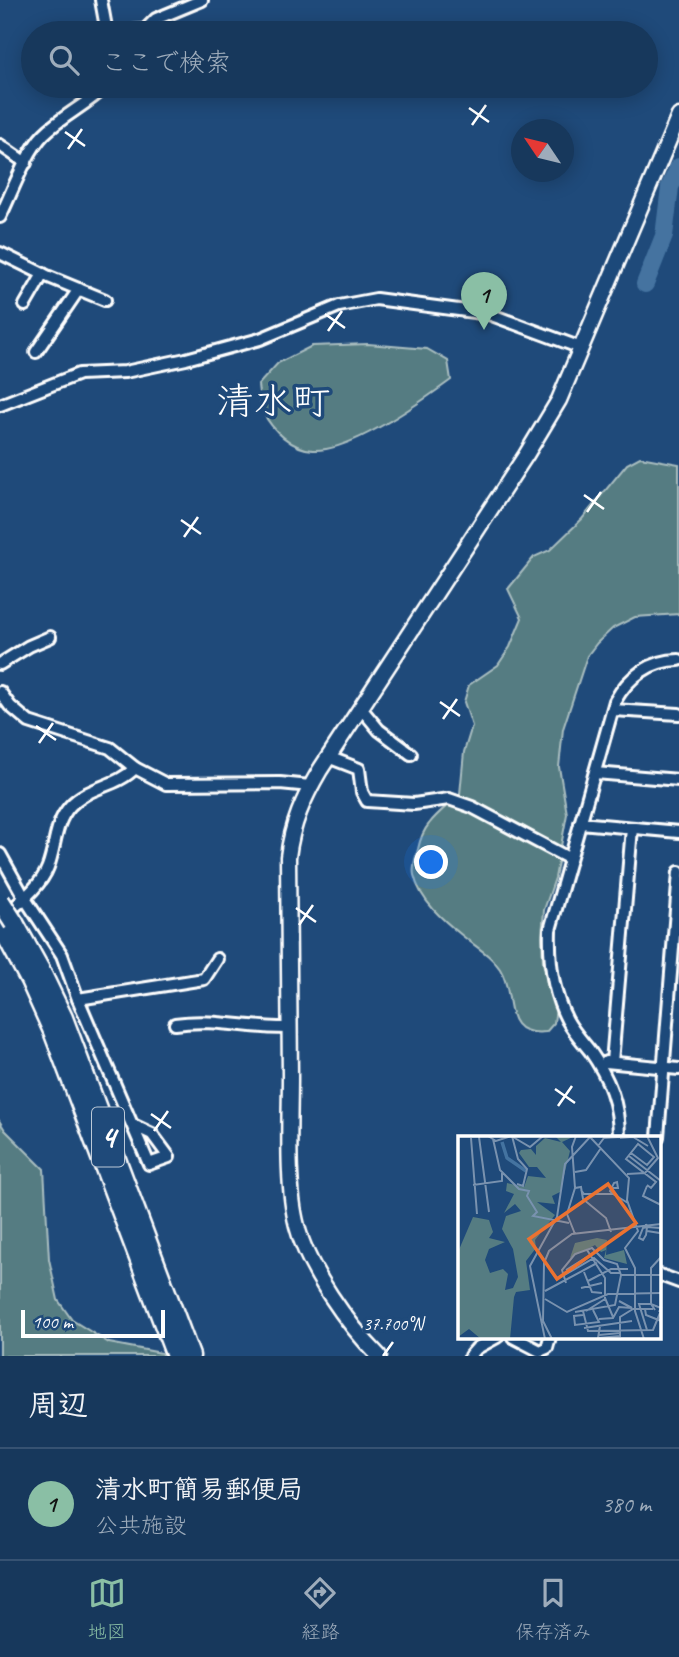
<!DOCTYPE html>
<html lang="ja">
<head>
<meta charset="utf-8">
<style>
  :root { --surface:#17385c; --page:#203f62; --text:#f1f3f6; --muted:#9eacbb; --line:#365272; --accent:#8abfa5 }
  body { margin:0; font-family:Caveat,"Klee One",sans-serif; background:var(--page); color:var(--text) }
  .compass { position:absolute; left:511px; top:119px; width:63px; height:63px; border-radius:50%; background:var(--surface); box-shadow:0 4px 18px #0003; rotate:305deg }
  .scale { position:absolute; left:21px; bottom:18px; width:144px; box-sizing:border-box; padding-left:7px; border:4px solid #fff; border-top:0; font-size:19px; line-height:24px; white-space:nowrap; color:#fff; -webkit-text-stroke:5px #1f4a7a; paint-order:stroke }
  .you { position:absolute; left:432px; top:863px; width:24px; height:24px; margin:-18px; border:5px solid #fff; border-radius:50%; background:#1a73e8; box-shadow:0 0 0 10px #1a73e833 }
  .badge { display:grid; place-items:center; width:46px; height:46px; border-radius:50%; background:var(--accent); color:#111; font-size:23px; font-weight:700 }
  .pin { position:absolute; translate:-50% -58px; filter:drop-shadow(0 2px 4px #0008) }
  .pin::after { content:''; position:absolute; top:37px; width:24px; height:21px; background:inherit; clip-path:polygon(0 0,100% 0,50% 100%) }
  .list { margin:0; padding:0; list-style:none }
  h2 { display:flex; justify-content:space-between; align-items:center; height:91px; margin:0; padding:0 28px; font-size:30px }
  h2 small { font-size:23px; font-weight:400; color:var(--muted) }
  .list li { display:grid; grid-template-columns:46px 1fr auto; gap:21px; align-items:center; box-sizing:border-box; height:112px; padding:0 28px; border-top:2px solid var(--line) }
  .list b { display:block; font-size:26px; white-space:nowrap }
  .list p { margin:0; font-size:23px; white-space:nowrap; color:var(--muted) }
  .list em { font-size:23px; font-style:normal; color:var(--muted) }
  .icon { flex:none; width:38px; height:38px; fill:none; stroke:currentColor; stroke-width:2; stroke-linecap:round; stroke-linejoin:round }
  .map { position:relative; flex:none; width:679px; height:1356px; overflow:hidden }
  .search { position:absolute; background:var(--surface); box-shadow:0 4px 18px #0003; left:21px; right:21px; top:21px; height:77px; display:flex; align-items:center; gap:18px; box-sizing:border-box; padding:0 24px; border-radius:38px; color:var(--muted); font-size:26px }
  .sheet { height:203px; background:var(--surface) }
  nav { display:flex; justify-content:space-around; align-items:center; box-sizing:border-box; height:98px; border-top:2px solid var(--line); background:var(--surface); font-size:19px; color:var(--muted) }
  nav a { display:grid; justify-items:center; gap:4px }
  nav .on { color:var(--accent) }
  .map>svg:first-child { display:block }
</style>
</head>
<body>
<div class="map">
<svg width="679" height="1356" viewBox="0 0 679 1356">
  <rect width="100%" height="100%" fill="#1f4a7a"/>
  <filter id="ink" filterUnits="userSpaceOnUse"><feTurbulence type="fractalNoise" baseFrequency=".0143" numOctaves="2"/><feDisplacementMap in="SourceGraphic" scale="14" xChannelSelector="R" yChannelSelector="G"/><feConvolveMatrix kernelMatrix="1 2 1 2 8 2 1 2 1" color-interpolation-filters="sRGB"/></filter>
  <g filter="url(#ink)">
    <g fill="#557c82" stroke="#aabec0" stroke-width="2">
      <path d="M368,344L427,349L448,361L451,380C421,402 350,452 313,450C292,449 272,430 263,412C260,405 259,393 258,385L278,363L312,346Z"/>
      <path d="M640,457L679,464V614L635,617L613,628L597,643L587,656L563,729L559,767L567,814L555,878L544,910L542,936L543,963L556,1007L554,1023L546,1032C499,1037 517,996 500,969C491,955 476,947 464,937C444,921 420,901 414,875C412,866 416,857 418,849C420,840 423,831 429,824C437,813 450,804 460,794L464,752L472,726L464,702L469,685L498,665L510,647L522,618L508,589L534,557L550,550L582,519L627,464Z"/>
      <polygon points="0,1122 5,1130 44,1169 49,1259 58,1300 72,1320 109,1343 161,1353 163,1356 0,1356"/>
    </g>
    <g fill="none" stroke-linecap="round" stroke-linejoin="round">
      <polyline stroke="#4473a0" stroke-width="18" points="645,284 664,236 670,187 679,167"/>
      <g stroke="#fff" stroke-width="16">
        <g id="minor">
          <polyline points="101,0 107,33 144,30"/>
          <polyline points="142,33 156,19 202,0"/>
          <polyline points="0,145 26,163"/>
          <path d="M0,217C12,193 26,152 44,134C63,115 87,105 106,86"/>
          <polyline points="0,253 49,277 105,300"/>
          <polyline points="25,305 43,274"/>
          <polyline points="36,352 79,289"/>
          <polyline points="0,405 79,374 125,372 186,359 260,339 339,306 376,299 489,314 581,348"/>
          <polyline points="0,664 29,646 50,637"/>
          <polyline points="0,692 10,706 29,722 110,748 135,768 166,784 280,783 310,786"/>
          <polyline points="360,707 379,730 411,754"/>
          <polyline points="613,710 679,714"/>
          <polyline points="328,757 359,769 362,792 367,801 414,804 449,799 472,807 570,859"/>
          <polyline points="595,773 679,780"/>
          <polyline points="580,823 679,832"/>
          <polyline points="0,854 24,897 62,955 78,999 149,1164 169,1157 152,1134 133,1125"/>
          <path d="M5,915C20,902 41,886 48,867C56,846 54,824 70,806C88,786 117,787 135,768"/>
          <polyline points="78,999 204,979 217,959"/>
          <path d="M175,1024C214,1018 251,1029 290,1028"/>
          <polyline points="606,1062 679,1069"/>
          <polyline points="612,1062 632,828"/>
          <path d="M619,1137C619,1104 609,1078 590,1051C582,1041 573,1031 567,1020C552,992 549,961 550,930L615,701C628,677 651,660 679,660"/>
          <polyline points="658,1137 679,872"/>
          <polyline points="660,1275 679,1282"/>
          <polyline points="513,1337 540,1351 547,1348 550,1337"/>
          <polyline points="470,1356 477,1348 497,1337"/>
        </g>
      </g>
      <g stroke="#fff" stroke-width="19">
        <path id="tertiary" d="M379,1356C348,1325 308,1269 297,1226C286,1184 290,1120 290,1076C290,1003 289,930 288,857C292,824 303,799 320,770L526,455L559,400L679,116"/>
      </g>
      <g stroke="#fff" stroke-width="23">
        <g id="trunk">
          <polyline points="14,923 39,968 63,1018 190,1356"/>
          <polyline points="0,924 30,980 53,1031 176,1356"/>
        </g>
      </g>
      <use href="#minor" stroke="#1f4a7a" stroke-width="10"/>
      <use href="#tertiary" stroke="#1f4a7a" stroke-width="14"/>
      <use href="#trunk" stroke="#1f4a7a" stroke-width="18"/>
      <g stroke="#fff" stroke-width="23" stroke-linecap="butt">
        <polyline id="trunk-bridge" points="0,901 14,923"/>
      </g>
      <use href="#trunk-bridge" stroke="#1f4a7a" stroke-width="18"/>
    </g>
  </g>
  <path fill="none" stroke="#fff" stroke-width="2.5" d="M469,108L489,122M472,125L486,105M65,132L85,146M68,149L82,129M325,314L345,328M328,331L342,311M584,495L604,509M587,512L601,492M181,520L201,534M184,537L198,517M440,702L460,716M443,719L457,699M36,726L56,740M39,743L53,723M296,908L316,922M299,925L313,905M555,1089L575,1103M558,1106L572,1086M151,1114L171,1128M154,1131L168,1111M383,1356L393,1342"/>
  <g text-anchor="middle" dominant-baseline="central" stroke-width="7" stroke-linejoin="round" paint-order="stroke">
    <rect fill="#1f4a7a" stroke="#bcc9d7" stroke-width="2" x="92" y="1107.5" width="32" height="59" rx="5"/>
    <g font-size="33" font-weight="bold" fill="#fff">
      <text x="108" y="1137">4</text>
    </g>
    <g font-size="38" fill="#fff" stroke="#1f4a7a">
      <text x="273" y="401">清水町</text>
    </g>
  </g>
  <g transform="translate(458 1136)">
    <rect width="203" height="203" fill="#1f4a7a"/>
    <path d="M97,0H117L104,6L112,15L102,56L94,60L97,68L79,66L97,79L77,104L78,112L68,125L72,154L58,156L56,161L52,203H23L11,193L0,201V116L15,81L31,84L35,96L31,102L47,106L31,113L27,124L32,137L45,133L50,138L47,154L55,152L60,141L55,113L44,93L48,80L63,75L57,68L46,77L56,58L48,55L49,47L66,51L70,40L88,42L79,31H71L61,17L63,14L73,13L78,19V10L87,2L103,6ZM139,102L149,104L148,119L166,114L169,128L146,122L148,114L143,116L137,109L112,122L117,107Z" fill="#557c82"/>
    <path fill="none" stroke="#4473a0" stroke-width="3.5" d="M44,6L49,22L68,35"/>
    <path fill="none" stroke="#7992af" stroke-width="2" d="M30,0L38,5L53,0M54,0L60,23L69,33L65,50L59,48M118,0L114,11L117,52L123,51L125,63L148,82L153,96M131,0L171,42L169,64L180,95L167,112L177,132V175L186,203M21,1L31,76M55,1L72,11L85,0M13,2L19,78M162,2L175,1L190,10M35,3L42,34L61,53L71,55L69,60L79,76L75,80L111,87M140,10L146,2L164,1M173,17L189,29L196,21L180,8L168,23L198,46L193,52L189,49M171,20L203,45M117,36L128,34L143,12M169,38L187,37L200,22L189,0M15,49L44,45V37M189,50L185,60L203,69M117,52L109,78L117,98M123,54L126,58H155L170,67M154,57L152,55L156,47L159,46L160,52H155M188,88L189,91L188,99L185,104L181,102L185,92L189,91L202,92V97L189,95M129,114L147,142V162L155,181M108,134L129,121M126,136L134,156L144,157M103,141L136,122L153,137H163M130,145L153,133H170M108,147L104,134L117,118L134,112L146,124L159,128L163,139M123,152L144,147M87,155L139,127M87,163L109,176L150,158L203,157M187,173L188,179L203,185M197,174L193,168V132L203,121M125,175L130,195L195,194L202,177M128,175L147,163M117,176L157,169L163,139H203M125,179L116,180L117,189L141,186L135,174M141,183L155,182L161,171L174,172L161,165M142,190L140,202L162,200V181L175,173H195M126,192L174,185M189,194L181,168H193L203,172L201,176M141,199L162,197M87,203L72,130L99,81L107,28L133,0M94,203L85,185L86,127L91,115L114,98L203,88"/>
    <path fill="#eb7230" fill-opacity="0.15" stroke="#eb7230" stroke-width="3.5" d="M150,48L178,87L99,143L71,103Z"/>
    <rect width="203" height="203" fill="none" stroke="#fff" stroke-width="3.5"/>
  </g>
  <g font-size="18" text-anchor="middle" fill="#fff" stroke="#1f4a7a" stroke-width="7" stroke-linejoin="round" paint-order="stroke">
    <text x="393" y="1330">37.700°N</text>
  </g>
</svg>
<svg class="compass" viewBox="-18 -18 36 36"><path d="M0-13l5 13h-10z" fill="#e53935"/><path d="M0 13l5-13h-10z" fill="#9eacbb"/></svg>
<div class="scale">100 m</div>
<div class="you"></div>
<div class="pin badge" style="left:484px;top:330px">1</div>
<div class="search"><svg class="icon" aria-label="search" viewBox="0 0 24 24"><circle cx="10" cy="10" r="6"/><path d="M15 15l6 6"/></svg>ここで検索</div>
</div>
<section class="sheet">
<h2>周辺<small></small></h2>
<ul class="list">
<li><span class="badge">1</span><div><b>清水町簡易郵便局</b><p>公共施設</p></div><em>380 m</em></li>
</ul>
</section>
<nav>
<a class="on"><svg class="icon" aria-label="map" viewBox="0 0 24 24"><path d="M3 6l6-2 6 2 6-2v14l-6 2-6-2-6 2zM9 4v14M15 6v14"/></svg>地図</a>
<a><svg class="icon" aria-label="directions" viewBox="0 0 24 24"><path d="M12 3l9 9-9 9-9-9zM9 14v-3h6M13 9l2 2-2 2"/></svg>経路</a>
<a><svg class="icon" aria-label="saved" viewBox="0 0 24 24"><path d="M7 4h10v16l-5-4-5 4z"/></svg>保存済み</a>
</nav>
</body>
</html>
